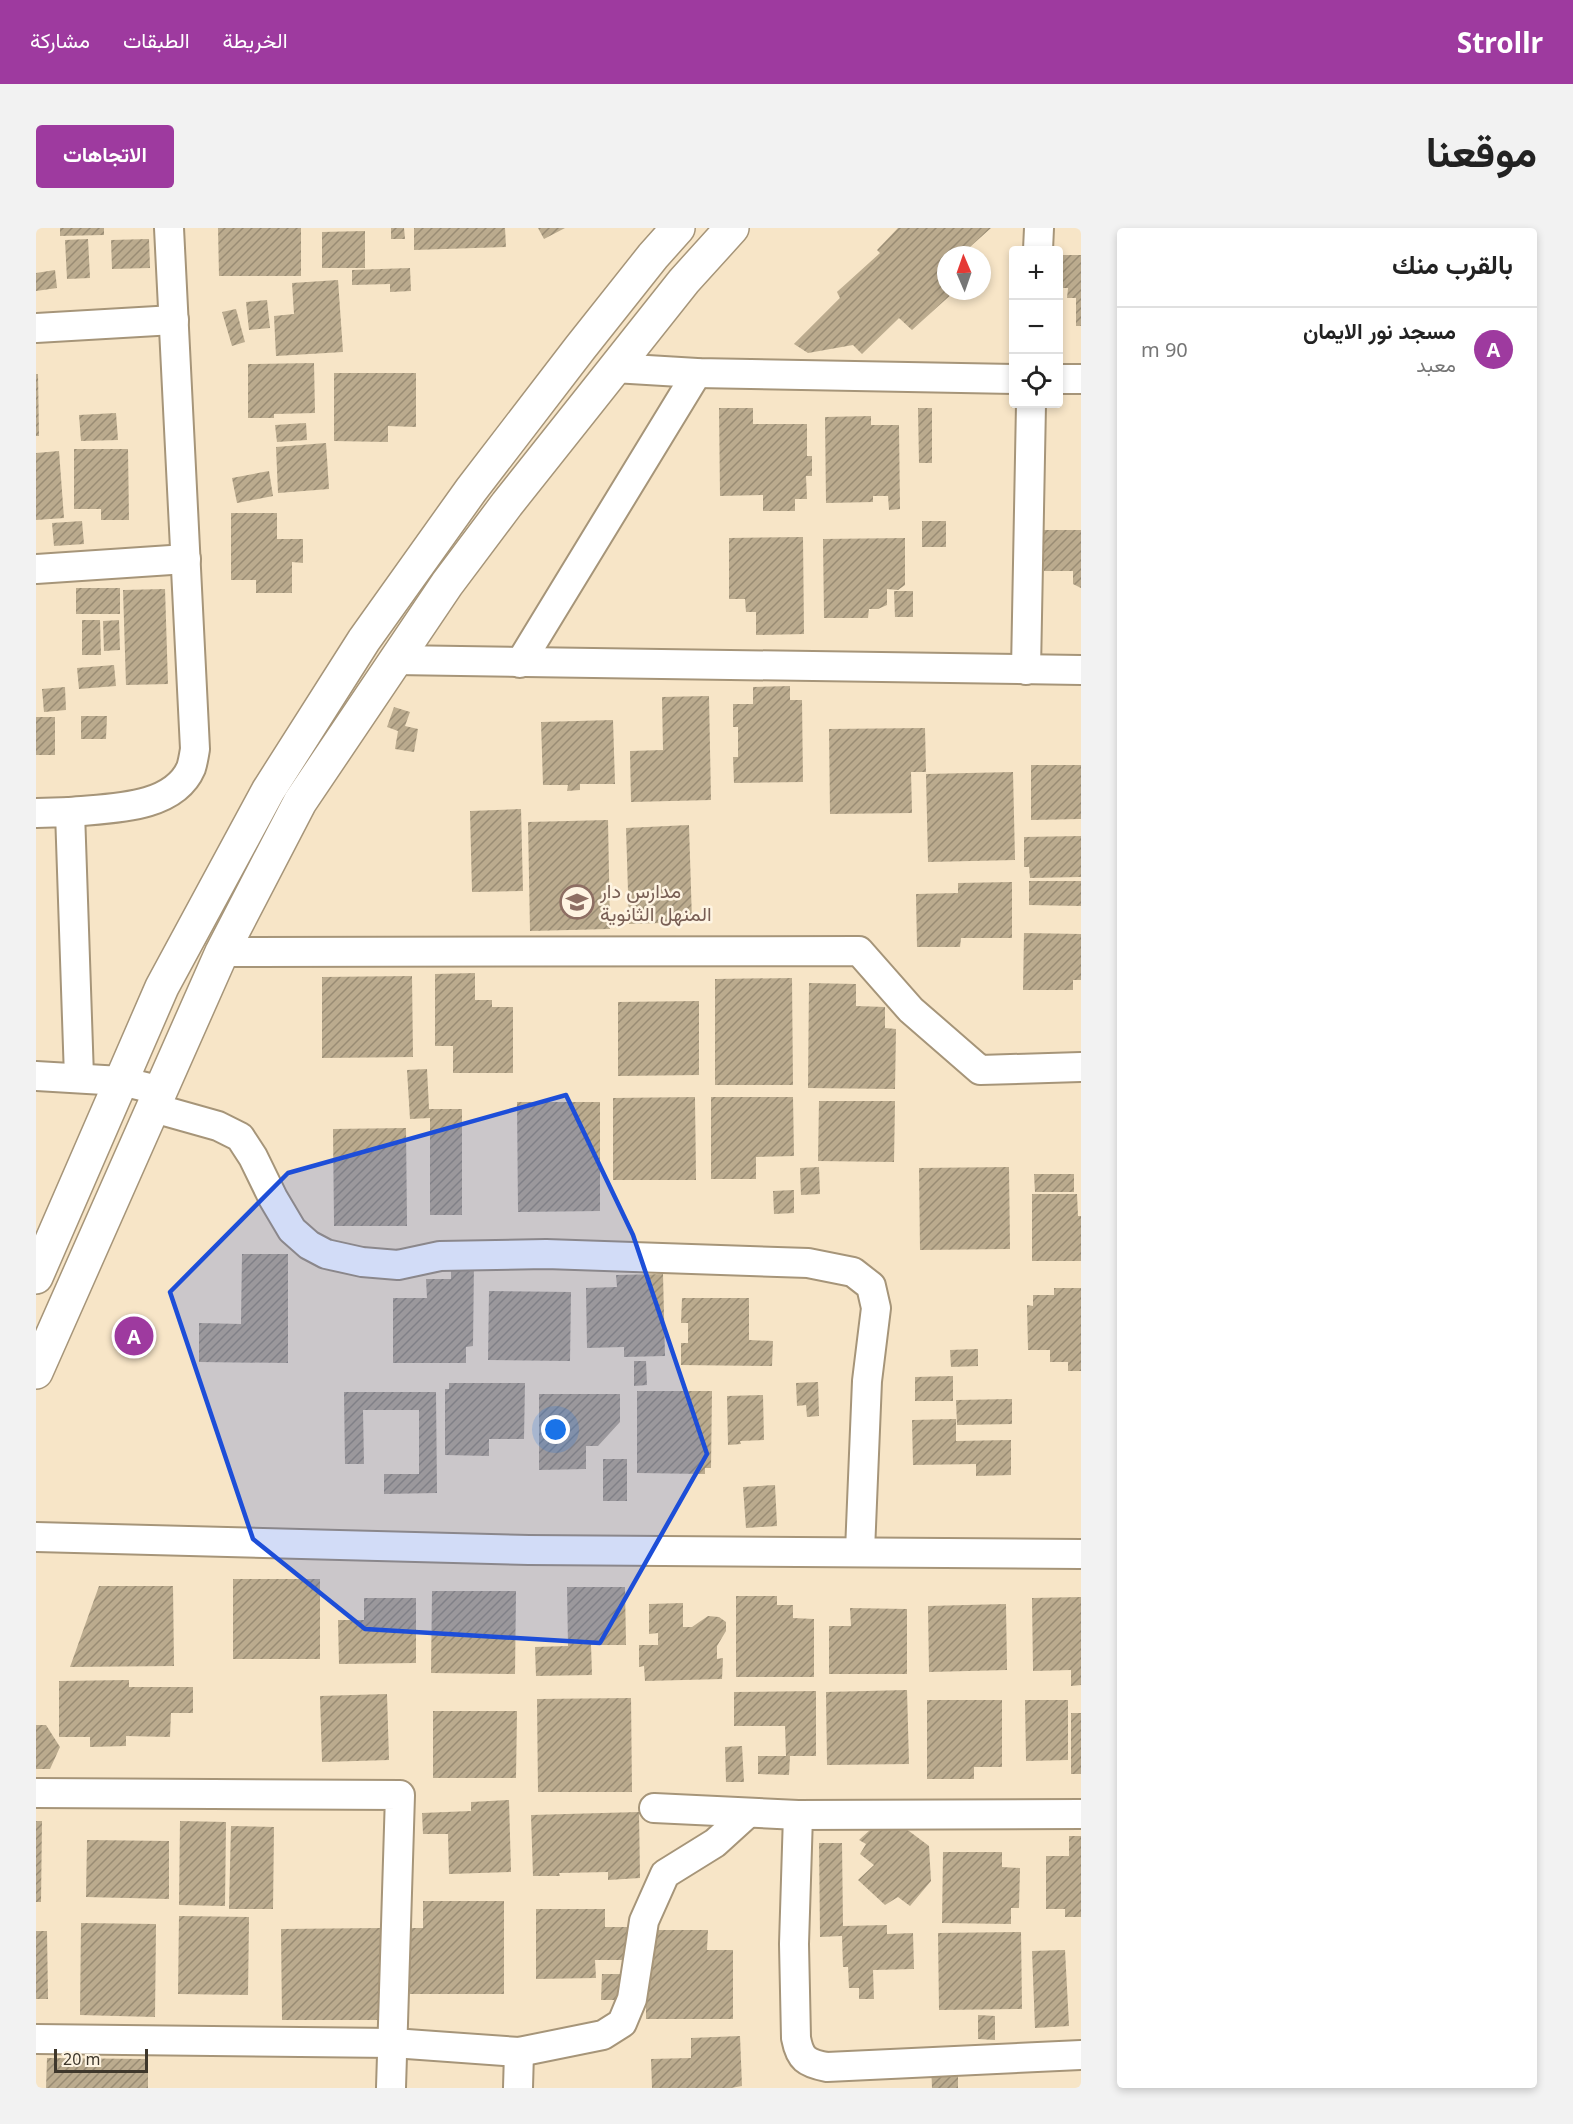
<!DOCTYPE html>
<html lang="ar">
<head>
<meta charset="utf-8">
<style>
  :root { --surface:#fff; --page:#f2f2f2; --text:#222; --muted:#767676; --line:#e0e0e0; --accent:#9e3a9f }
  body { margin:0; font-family:"Noto Sans",Vazirmatn,sans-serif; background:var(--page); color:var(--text); direction:rtl }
  .controls { position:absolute; right:18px; top:18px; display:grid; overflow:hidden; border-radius:6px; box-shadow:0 3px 9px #0003 }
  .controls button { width:54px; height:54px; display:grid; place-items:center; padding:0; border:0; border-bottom:2px solid var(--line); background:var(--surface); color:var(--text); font:30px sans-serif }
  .compass { position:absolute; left:901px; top:18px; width:54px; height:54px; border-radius:50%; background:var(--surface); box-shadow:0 3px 9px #0003; rotate:358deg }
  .scale { position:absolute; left:18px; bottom:15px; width:94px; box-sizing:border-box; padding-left:6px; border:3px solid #3e372b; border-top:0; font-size:16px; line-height:21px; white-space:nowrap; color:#3e372b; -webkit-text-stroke:4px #fef4e2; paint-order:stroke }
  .you { position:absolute; left:520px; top:1202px; width:21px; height:21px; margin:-15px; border:4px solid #fff; border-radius:50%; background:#1a73e8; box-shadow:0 0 0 9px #1a73e833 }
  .badge { display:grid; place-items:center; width:39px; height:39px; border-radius:50%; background:var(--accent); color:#fff; font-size:20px; font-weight:700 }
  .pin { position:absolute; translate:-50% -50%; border:3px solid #fff; box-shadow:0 2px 6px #0006 }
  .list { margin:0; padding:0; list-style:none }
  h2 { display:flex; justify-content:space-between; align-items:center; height:78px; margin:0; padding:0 24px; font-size:26px }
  h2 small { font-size:20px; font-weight:400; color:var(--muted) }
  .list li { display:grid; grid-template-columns:39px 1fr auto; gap:18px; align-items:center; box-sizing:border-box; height:84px; padding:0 24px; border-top:2px solid var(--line) }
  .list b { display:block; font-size:22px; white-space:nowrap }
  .list p { margin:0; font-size:20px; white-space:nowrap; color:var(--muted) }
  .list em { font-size:20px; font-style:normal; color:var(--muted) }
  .icon { flex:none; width:33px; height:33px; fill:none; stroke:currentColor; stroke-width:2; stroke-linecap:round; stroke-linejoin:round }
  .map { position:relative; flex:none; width:1045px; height:1860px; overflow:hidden; direction:ltr; border-radius:6px }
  header { display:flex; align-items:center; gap:36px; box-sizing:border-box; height:84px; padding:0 30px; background:var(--accent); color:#fff }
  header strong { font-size:28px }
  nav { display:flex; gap:33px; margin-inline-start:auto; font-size:21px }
  .intro { display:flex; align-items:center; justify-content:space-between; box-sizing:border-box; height:144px; padding:0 36px }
  h1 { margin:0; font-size:42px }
  .button { padding:15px 27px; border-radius:6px; background:var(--accent); color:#fff; font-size:21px; font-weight:700 }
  main { display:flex; gap:36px; padding:0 36px }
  aside { flex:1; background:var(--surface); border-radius:6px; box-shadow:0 3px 9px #0003 }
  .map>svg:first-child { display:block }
</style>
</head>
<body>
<header>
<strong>Strollr</strong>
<nav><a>الخريطة</a><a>الطبقات</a><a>مشاركة</a></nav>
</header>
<div class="intro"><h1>موقعنا</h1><a class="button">الاتجاهات</a></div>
<main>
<aside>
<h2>بالقرب منك<small></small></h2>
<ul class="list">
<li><span class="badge">A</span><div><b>مسجد نور الايمان</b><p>معبد</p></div><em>90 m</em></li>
</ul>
</aside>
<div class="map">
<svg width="1045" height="1860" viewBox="0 0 1045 1860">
  <defs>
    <pattern id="building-hatch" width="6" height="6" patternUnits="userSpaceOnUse" patternTransform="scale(1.5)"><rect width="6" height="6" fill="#bbab8e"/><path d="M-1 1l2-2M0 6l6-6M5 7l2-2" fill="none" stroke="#998c74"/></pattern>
  </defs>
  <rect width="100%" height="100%" fill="#f7e5c7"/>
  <g fill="url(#building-hatch)">
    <polygon points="24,0 68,0 68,7 24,8"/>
    <polygon points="182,0 265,0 265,48 183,48"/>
    <polygon points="355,0 368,0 369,11 355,11"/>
    <polygon points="378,0 469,0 470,19 378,22"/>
    <polygon points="502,0 529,0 508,11"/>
    <polygon points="862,0 955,0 925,27 910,27 910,63 919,63 876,102 863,90 826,126 817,117 772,125 758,116 804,70 801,64 844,25 841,22"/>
    <polygon points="329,3 329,40 286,40 286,4"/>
    <polygon points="52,11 54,50 31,51 29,12"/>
    <polygon points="113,11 114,40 76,41 75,12"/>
    <polygon points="1023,27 1045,27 1045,98 1040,98 1040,70 1031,70 1032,60 1023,60"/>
    <polygon points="374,40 375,63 354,64 354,56 316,57 316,42"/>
    <polygon points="19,42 21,60 0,63 0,45"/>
    <polygon points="302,52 307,124 240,128 238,88 258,86 256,55"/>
    <polygon points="231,72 234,100 213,102 210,74"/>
    <polygon points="200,81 209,114 196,118 186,84"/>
    <polygon points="278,135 279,185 238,186 238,190 212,190 212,136"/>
    <polygon points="298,145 380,145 380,199 352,198 352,214 298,213"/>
    <polygon points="0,146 2,146 3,208 0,208"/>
    <polygon points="683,180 717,180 717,196 771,196 771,228 776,228 776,248 770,248 771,271 759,271 759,283 727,283 727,267 684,268"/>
    <polygon points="882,180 896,180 896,235 883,235"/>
    <polygon points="80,185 82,212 45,213 43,187"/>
    <polygon points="835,188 835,197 863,197 864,281 853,282 852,268 837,268 837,274 790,275 789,189"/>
    <polygon points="270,195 271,212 241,214 239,197"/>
    <polygon points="290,215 293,261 242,265 240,219"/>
    <polygon points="38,221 92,221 93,292 65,292 65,281 38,281"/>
    <polygon points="23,223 28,290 0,292 0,225"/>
    <polygon points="233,243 237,268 201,275 196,250"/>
    <polygon points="195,285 241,285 241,311 267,311 267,335 256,334 256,365 220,365 220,352 195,352"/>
    <polygon points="46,293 48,316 18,318 16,295"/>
    <rect x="886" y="293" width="24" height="26"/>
    <polygon points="1008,302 1045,302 1045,360 1037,356 1037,343 1008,343"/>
    <polygon points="767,309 768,406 720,407 720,384 710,384 709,371 693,371 693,310"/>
    <polygon points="869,310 869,357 862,362 851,361 851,377 842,381 833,381 832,390 788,390 787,311"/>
    <rect x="40" y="360" width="44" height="26"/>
    <polygon points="129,361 132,456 90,457 87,362"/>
    <polygon points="858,363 877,363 877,389 859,389"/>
    <polygon points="46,392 64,392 65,427 46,427"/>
    <polygon points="83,392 84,422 68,423 67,393"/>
    <polygon points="78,437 80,458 43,461 41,440"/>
    <polygon points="754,458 754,472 766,472 767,554 698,555 697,529 702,529 702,499 697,499 697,476 717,476 717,459"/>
    <polygon points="29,459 30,482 8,484 6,461"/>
    <polygon points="673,468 675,572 595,574 594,523 627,522 626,469"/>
    <polygon points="358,479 374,484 369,498 382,501 378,524 359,521 362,503 351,499"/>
    <polygon points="45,488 71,488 70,511 45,511"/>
    <rect x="0" y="489" width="19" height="38"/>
    <polygon points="577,492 579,556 544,556 544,562 531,563 532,557 507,557 505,494"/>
    <polygon points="889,500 890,544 875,544 876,585 794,586 793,501"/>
    <polygon points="995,537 1045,537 1045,591 995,592"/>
    <polygon points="977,544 979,632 892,634 890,546"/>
    <polygon points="485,581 487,663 436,664 434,583"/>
    <polygon points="572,592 574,701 494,703 492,594"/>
    <polygon points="653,597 656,694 593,696 590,600"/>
    <polygon points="1045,608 1045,649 994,650 993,639 988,639 988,609"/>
    <polygon points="993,653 1045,653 1045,678 993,677"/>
    <polygon points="976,654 976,710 925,710 924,719 881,719 880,666 922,665 922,655"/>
    <polygon points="988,705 1045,706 1045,752 1037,752 1037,762 987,762"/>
    <polygon points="439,745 439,772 456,772 456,779 477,779 477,845 417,845 417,818 399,818 399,746"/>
    <polygon points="376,748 377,829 286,830 286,749"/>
    <polygon points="756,750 757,857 679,857 679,751"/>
    <polygon points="773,755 820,756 820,778 849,779 849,800 860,801 859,861 772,860"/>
    <polygon points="663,773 663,847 582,848 582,774"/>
    <polygon points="391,841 393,881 426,881 426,987 394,987 394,890 374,891 371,842"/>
    <polygon points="659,869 660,952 577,952 577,870"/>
    <polygon points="675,869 757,869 758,928 720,929 720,951 675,951"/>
    <polygon points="783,873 859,873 858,934 782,933"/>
    <polygon points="481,874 564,874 564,983 482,984"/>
    <polygon points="370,900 371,998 298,998 297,901"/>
    <polygon points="783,939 784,966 765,967 764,940"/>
    <polygon points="973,939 974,1021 884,1022 883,940"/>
    <polygon points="998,946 1038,946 1038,964 999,964"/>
    <polygon points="758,962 758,985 738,986 737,963"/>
    <polygon points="996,966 1041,966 1042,988 1045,988 1045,1033 996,1033"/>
    <polygon points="206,1026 252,1026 252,1135 163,1134 163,1095 205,1096"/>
    <polygon points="438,1034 437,1118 430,1119 430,1135 357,1135 357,1070 391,1070 390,1051 415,1051 415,1035"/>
    <polygon points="627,1046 629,1128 588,1129 588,1119 551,1120 550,1060 581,1059 580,1047"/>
    <polygon points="1018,1060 1045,1060 1045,1143 1032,1143 1032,1134 1014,1134 1014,1122 992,1122 991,1077 997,1078 997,1067 1018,1067"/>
    <polygon points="453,1063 535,1064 534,1133 452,1132"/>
    <polygon points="646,1070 713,1070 713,1112 737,1113 736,1138 645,1137 645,1115 652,1115 652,1095 645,1095"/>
    <polygon points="942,1121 942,1138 915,1139 914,1122"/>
    <polygon points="598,1133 610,1133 611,1157 598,1158"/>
    <polygon points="917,1148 917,1173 879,1173 879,1149"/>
    <polygon points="782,1154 783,1188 771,1189 770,1177 761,1178 760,1155"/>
    <polygon points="413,1155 489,1155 488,1211 453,1211 453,1228 409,1227 409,1161 413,1161"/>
    <polygon points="601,1163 676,1163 675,1240 669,1240 669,1246 601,1245"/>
    <polygon points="308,1164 400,1164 401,1265 348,1266 348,1246 383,1246 383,1182 327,1182 328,1236 309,1236"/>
    <polygon points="503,1166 584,1166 584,1194 562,1218 550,1218 550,1241 503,1242"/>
    <polygon points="727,1167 728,1212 704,1213 705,1216 692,1217 691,1168"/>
    <polygon points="976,1171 976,1196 921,1197 920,1172"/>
    <polygon points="920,1191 920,1213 975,1212 975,1247 940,1248 940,1236 877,1237 876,1192"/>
    <rect x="567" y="1231" width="24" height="42"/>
    <polygon points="739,1257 741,1298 710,1300 707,1259"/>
    <rect x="197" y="1351" width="87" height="80"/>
    <polygon points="63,1358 137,1358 138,1438 34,1439"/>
    <polygon points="531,1359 589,1359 590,1417 555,1417 556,1447 500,1448 499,1419 532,1418"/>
    <polygon points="396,1363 480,1363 479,1446 395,1445"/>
    <polygon points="700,1368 741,1368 741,1377 757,1377 757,1390 778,1391 778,1449 700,1449"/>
    <polygon points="1045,1369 1045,1457 1035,1458 1035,1442 997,1443 996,1370"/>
    <polygon points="328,1370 380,1370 380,1435 303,1436 302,1392 328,1392"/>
    <polygon points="647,1375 647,1399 656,1399 672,1388 683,1389 690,1394 690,1403 681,1418 681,1431 687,1430 686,1451 609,1453 608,1438 603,1439 603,1417 622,1417 622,1405 613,1406 613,1376"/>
    <polygon points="970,1376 971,1442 893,1444 892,1378"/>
    <polygon points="814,1380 871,1381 871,1446 793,1446 793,1398 815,1398"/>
    <polygon points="93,1452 93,1459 157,1459 157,1485 135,1485 134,1509 90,1508 90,1518 54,1519 54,1509 23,1509 23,1453"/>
    <polygon points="871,1462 873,1536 791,1537 790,1464"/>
    <polygon points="780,1463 780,1528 754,1528 753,1547 722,1546 722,1528 750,1528 749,1498 698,1498 698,1464"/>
    <polygon points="351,1466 353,1532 286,1534 284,1468"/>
    <polygon points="595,1470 596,1564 502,1564 501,1471"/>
    <polygon points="891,1472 966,1472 966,1539 938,1539 938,1551 891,1551"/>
    <polygon points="989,1472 1032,1472 1032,1532 990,1533"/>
    <polygon points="397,1483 481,1483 480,1550 397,1550"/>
    <rect x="1035" y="1485" width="10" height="61"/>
    <polygon points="0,1497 10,1497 24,1519 14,1541 0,1541"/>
    <polygon points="706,1518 708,1554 690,1554 689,1519"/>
    <polygon points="473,1572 475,1644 413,1646 412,1606 387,1606 386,1585 435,1583 435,1574"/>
    <polygon points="603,1584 604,1650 572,1652 572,1644 523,1645 524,1648 497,1648 495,1587"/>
    <polygon points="845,1592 861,1594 893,1618 895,1653 874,1678 862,1669 849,1677 822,1652 838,1637 824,1626 830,1616 823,1612"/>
    <polygon points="0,1593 6,1593 5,1674 0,1674"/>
    <polygon points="144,1593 190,1594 189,1678 143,1677"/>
    <polygon points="195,1598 238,1599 237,1681 193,1681"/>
    <polygon points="1033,1608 1045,1608 1045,1689 1029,1689 1029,1681 1010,1681 1010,1628 1033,1628"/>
    <polygon points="51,1612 133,1613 133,1671 50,1669"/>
    <polygon points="783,1615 806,1615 807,1698 851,1697 851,1706 877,1705 878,1741 837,1742 838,1771 823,1771 823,1760 813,1760 812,1739 807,1739 806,1708 784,1709"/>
    <polygon points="907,1624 966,1624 966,1639 984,1640 983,1680 975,1680 975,1696 906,1695"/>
    <polygon points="387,1673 468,1673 468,1766 374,1766 374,1700 387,1700"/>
    <polygon points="500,1681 569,1681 569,1699 591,1699 591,1732 559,1732 560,1750 500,1751"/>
    <polygon points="143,1688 213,1689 212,1767 142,1766"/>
    <polygon points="45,1695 120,1696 119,1789 44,1787"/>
    <polygon points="345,1700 346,1792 246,1792 245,1701"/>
    <polygon points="610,1702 672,1702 671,1722 697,1722 697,1791 610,1791"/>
    <polygon points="0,1703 11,1703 12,1771 0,1771"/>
    <polygon points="985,1704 986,1781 903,1782 902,1705"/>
    <polygon points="1029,1722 1033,1798 999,1800 996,1723"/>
    <polygon points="566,1746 593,1746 593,1772 565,1772"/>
    <polygon points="942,1787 959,1788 959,1812 942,1811"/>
    <polygon points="704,1808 706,1858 695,1860 616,1860 615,1831 655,1830 655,1810"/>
    <polygon points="11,1830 112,1831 112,1860 10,1860"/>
    <polygon points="895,1835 922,1835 922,1860 896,1860"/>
  </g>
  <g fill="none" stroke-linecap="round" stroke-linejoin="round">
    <g stroke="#a69579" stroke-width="32">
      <g id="minor">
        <polyline points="1002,22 1003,0"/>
        <polyline points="0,100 138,92"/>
        <polyline points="578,140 661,145 978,151"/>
        <polyline points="1023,151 1045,151"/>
        <polyline points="0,341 150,331"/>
        <polyline points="359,432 1045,442"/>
        <polyline points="484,435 661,145"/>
        <polyline points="990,442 995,176"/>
        <path d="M34,584C72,580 137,582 155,540C157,534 158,527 159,521L133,0"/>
        <polyline points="0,585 34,584 43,849"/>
        <polyline points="186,724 823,723 875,782 944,842 1045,839"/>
        <polyline points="0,848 85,853 126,863"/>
        <polyline points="118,880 182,898 204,909 217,929 237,970 256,1002 273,1017 290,1026 326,1034 362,1037 404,1028 510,1026 772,1035 817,1044 835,1058 840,1080 831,1153 824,1323"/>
        <polyline points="0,1309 493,1322 1045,1326"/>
        <polyline points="0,1565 364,1567 355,1860"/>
        <polyline points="618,1580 762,1587 1045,1586"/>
        <path d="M762,1587L758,1716L760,1810C764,1831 770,1835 791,1839L1045,1827"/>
        <polyline points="0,1811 357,1815 483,1824 567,1807 586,1795 596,1771 608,1693 629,1646 679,1615 712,1585"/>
        <polyline points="482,1860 483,1824"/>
      </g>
    </g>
    <g stroke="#a69579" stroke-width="36">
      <g id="secondary">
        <polyline points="0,1049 126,759 232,563 328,412 435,262 544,120 617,28 642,0"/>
        <polyline points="0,1144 186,724 264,574 411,356 471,276 648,53 696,0"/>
      </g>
    </g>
    <use href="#minor" stroke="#fff" stroke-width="28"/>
    <use href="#secondary" stroke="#fff" stroke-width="33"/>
  </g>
  <path fill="#1d4ed8" fill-opacity="0.2" stroke="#1d4ed8" stroke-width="4.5" stroke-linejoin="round" d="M530,867L597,1007L671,1226L564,1415L329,1401L217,1311L134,1064L252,945Z"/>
  <defs>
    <g id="school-ring" transform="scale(1.725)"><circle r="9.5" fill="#fef4e2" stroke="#8d6e63" stroke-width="1.5"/><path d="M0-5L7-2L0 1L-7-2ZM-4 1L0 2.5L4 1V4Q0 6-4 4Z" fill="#8d6e63"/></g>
  </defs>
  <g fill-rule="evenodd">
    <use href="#school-ring" x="541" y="674"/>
  </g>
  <g text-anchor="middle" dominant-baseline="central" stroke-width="5" stroke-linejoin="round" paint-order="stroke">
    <g font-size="20" fill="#785e54" stroke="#fef4e2" text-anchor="start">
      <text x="564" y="662">مدارس دار<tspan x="564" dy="23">المنهل الثانوية</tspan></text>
    </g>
  </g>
</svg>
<div class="controls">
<button>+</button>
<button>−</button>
<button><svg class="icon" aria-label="locate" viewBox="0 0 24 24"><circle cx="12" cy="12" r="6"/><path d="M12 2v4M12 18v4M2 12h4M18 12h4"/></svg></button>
</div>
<svg class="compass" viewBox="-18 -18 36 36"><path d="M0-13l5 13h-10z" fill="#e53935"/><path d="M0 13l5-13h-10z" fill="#767676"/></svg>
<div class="scale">20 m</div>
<div class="you"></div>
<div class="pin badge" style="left:98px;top:1108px">A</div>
</div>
</main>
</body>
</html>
